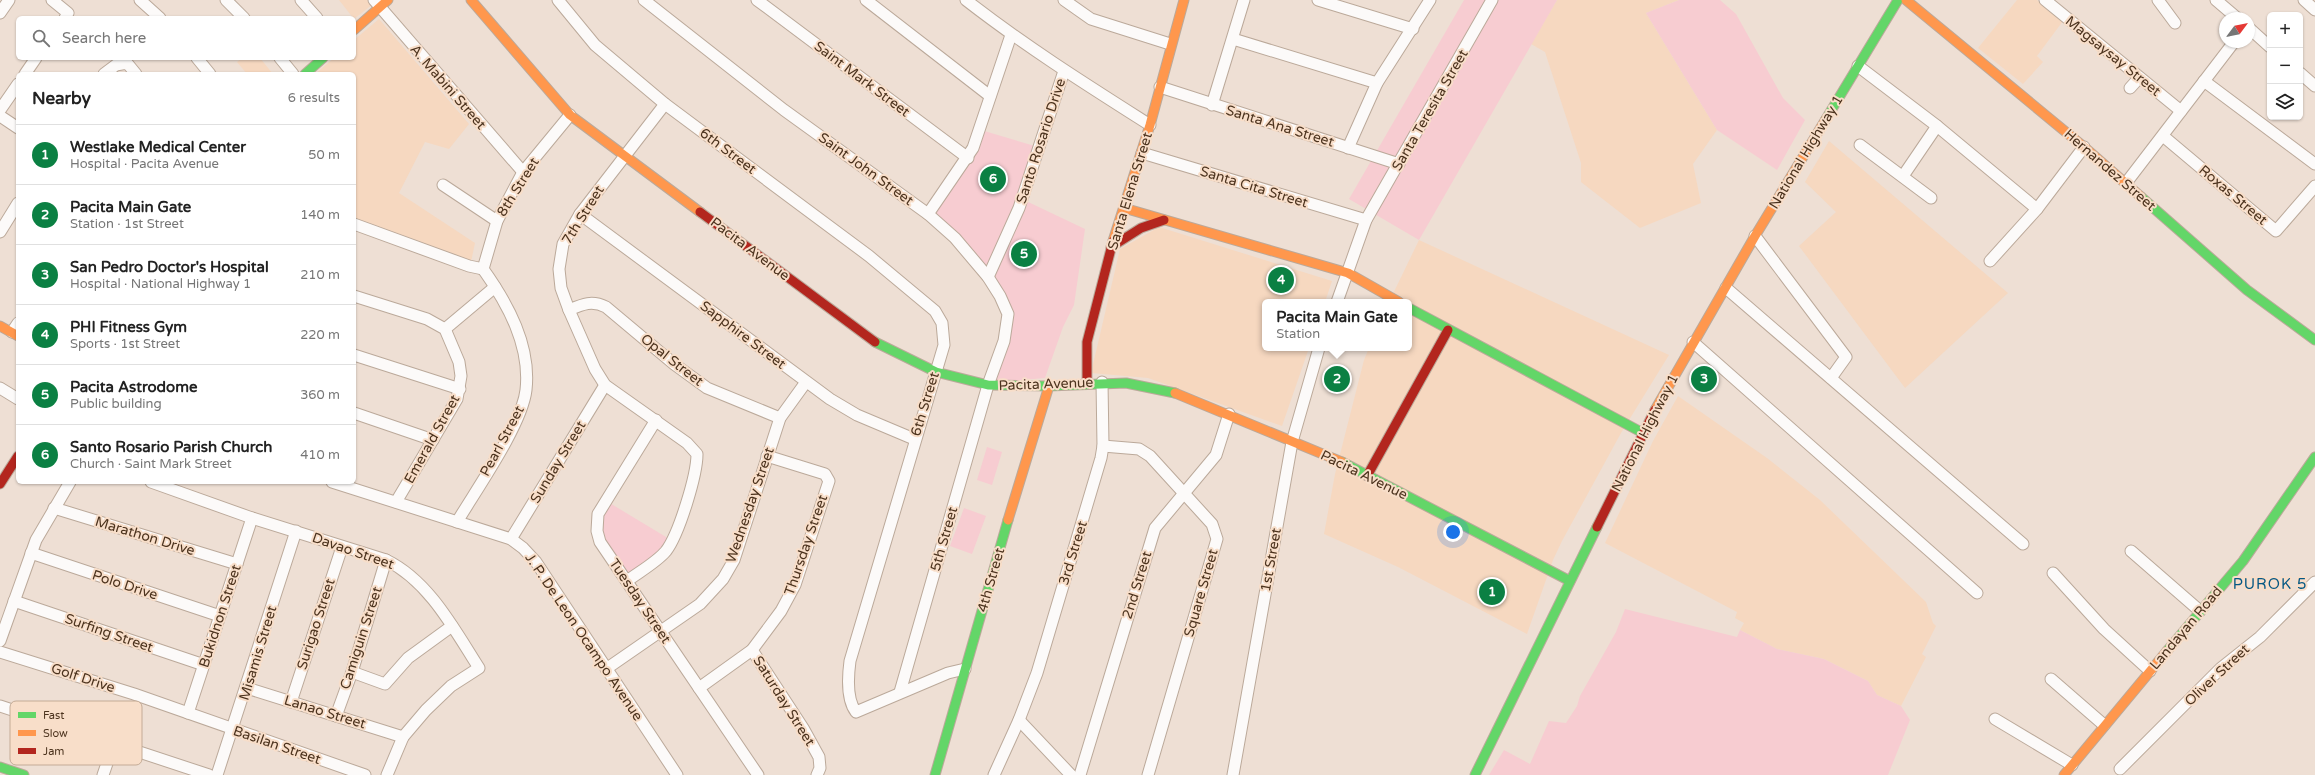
<!DOCTYPE html>
<html lang="en">
<head>
<meta charset="utf-8">
<style>
  :root { --surface:#fff; --page:#f6f6f6; --text:#222; --muted:#767676; --line:#e0e0e0; --accent:#0b8043 }
  body { margin:0; font-family:"Varela Round",sans-serif; background:var(--page); color:var(--text) }
  .controls { position:absolute; right:12px; top:12px; display:grid; overflow:hidden; border-radius:6px; box-shadow:0 1px 3px #0004 }
  .controls button { width:36px; height:36px; display:grid; place-items:center; padding:0; border:0; border-bottom:1px solid var(--line); background:var(--surface); color:var(--text); font:20px sans-serif }
  .compass { position:absolute; left:2219px; top:12px; width:36px; height:36px; border-radius:50%; background:var(--surface); box-shadow:0 1px 3px #0004; rotate:58deg }
  .you { position:absolute; left:1453px; top:532px; width:14px; height:14px; margin:-10px; border:3px solid #fff; border-radius:50%; background:#1a73e8; box-shadow:0 0 0 6px #1a73e833 }
  .badge { display:grid; place-items:center; width:26px; height:26px; border-radius:50%; background:var(--accent); color:#fff; font-size:13px; font-weight:700 }
  .pin { position:absolute; translate:-50% -50%; border:2px solid #fff; box-shadow:0 1px 4px #0006 }
  .popup { position:absolute; left:1262px; top:299px; width:150px; height:52px; box-sizing:border-box; display:grid; place-content:center; border-radius:6px; background:var(--surface); filter:drop-shadow(0 1px 3px #0005); font-size:13px; white-space:nowrap; color:var(--muted) }
  .popup b { font-size:15px; color:var(--text) }
  .popup::after { content:''; position:absolute; left:50%; top:100%; margin-left:-8px; border:8px solid transparent; border-top-color:var(--surface) }
  .list { margin:0; padding:0; list-style:none }
  h2 { display:flex; justify-content:space-between; align-items:center; height:52px; margin:0; padding:0 16px; font-size:17px }
  h2 small { font-size:13px; font-weight:400; color:var(--muted) }
  .list li { display:grid; grid-template-columns:26px 1fr auto; gap:12px; align-items:center; box-sizing:border-box; height:60px; padding:0 16px; border-top:1px solid var(--line) }
  .list b { display:block; font-size:15px; white-space:nowrap }
  .list p { margin:0; font-size:13px; white-space:nowrap; color:var(--muted) }
  .list em { font-size:13px; font-style:normal; color:var(--muted) }
  .icon { flex:none; width:22px; height:22px; fill:none; stroke:currentColor; stroke-width:2; stroke-linecap:round; stroke-linejoin:round }
  .map { position:relative; flex:none; width:2315px; height:775px; overflow:hidden }
  .search { position:absolute; background:var(--surface); box-shadow:0 1px 3px #0004; left:16px; top:16px; width:340px; height:44px; display:flex; align-items:center; gap:10px; box-sizing:border-box; padding:0 14px; border-radius:6px; color:var(--muted); font-size:15px }
  .panel { position:absolute; background:var(--surface); box-shadow:0 1px 3px #0004; left:16px; top:72px; width:340px; height:412px; border-radius:6px }
  .map>svg:first-child { display:block }
</style>
</head>
<body>
<div class="map">
<svg width="2315" height="775" viewBox="0 0 2315 775">
  <rect width="100%" height="100%" fill="#eedfd4"/>
  <g fill="#f6d8c0">
    <polygon points="339,0 370,0 373,4 354,19"/>
    <polygon points="1557,0 1679,0 1646,13 1717,130 1693,164 1701,203 1640,228 1581,182 1581,163 1545,52 1531,44"/>
    <polygon points="2017,0 2037,0 2063,21 2037,56 2043,62 2023,84 1978,48"/>
    <polygon points="379,19 469,124 449,149 425,142 399,193 475,243 471,262 354,219 354,74 315,74 334,58 354,58 354,40"/>
    <polygon points="242,58 260,58 273,74 247,74 237,62"/>
    <polygon points="1829,141 2008,293 1905,388 1799,246 1836,212 1805,182"/>
    <polygon points="1159,227 1332,281 1325,302 1265,302 1265,348 1309,348 1282,426 1148,378 1091,373 1120,249"/>
    <polygon points="1419,240 1669,355 1621,433 1562,541 1553,560 1527,634 1398,567 1324,534 1335,474 1364,360 1369,348 1409,348 1409,302 1389,302"/>
    <polygon points="1678,396 1767,458 1820,500 1926,602 1933,623 1936,626 1922,654 1926,657 1901,706 1877,695 1868,681 1824,659 1777,649 1740,630 1744,623 1735,618 1737,612 1605,543 1653,441"/>
  </g>
  <g fill="#f7ccd1">
    <polygon points="1464,0 1557,0 1419,240 1349,199"/>
    <polygon points="1679,0 1720,0 1736,14 1783,98 1805,120 1777,170 1717,130 1646,13"/>
    <polygon points="981,130 1038,147 988,274 933,213"/>
    <polygon points="1024,200 1085,229 1074,305 1063,327 1045,378 989,383 1009,313 988,277"/>
    <polygon points="987,447 1002,452 992,485 977,480"/>
    <polygon points="608,502 671,540 627,581 600,542 598,514"/>
    <polygon points="964,508 986,516 972,554 950,546"/>
    <polygon points="1625,609 1737,637 1740,630 1777,649 1824,659 1868,681 1877,695 1901,706 1910,720 1888,775 1489,775 1504,750 1530,764 1549,721 1566,723 1577,706 1580,696 1616,632"/>
  </g>
  <g fill="none" stroke-linecap="round" stroke-linejoin="round">
    <g stroke="#bba99a" stroke-width="13">
      <g id="street">
        <polyline points="52,0 68,13 65,18"/>
        <polyline points="140,0 160,18"/>
        <polyline points="226,0 244,18"/>
        <polyline points="301,0 317,18"/>
        <polyline points="374,0 523,172"/>
        <path d="M558,0L595,45L665,104L869,256L935,311L942,323L944,345L850,661C848,676 846,699 856,712L948,673L965,669"/>
        <polyline points="644,0 784,110 928,214 955,238 988,277 1000,296 1008,314 1004,341 988,385 900,692"/>
        <polyline points="757,0 968,158"/>
        <polyline points="866,0 990,96"/>
        <path d="M966,0C1025,46 1087,85 1150,125"/>
        <polyline points="1064,0 1091,19 1170,44"/>
        <polyline points="1318,0 1413,29"/>
        <polyline points="2045,0 2181,111"/>
        <polyline points="2158,0 2175,23"/>
        <polyline points="2216,0 2237,18"/>
        <polyline points="2304,0 2315,10"/>
        <polyline points="0,13 9,0"/>
        <polyline points="2249,28 2270,47"/>
        <polyline points="1233,39 1377,83"/>
        <polyline points="197,58 210,74"/>
        <polyline points="280,58 293,74"/>
        <polyline points="1858,66 1937,126 2037,209"/>
        <polyline points="2300,73 2315,86"/>
        <polyline points="25,74 36,58"/>
        <polyline points="104,74 116,65 127,63 136,74"/>
        <polyline points="2204,81 2315,164"/>
        <polyline points="1160,87 1399,164"/>
        <polyline points="2130,88 2139,78"/>
        <polyline points="1212,105 1244,0"/>
        <polyline points="0,110 18,84"/>
        <polyline points="0,116 18,128"/>
        <polyline points="2163,136 2276,231 2315,186"/>
        <polyline points="1860,145 1931,198"/>
        <polyline points="1348,148 1377,83 1430,0"/>
        <polyline points="1142,153 1366,220"/>
        <polyline points="1903,176 1937,126"/>
        <polyline points="2126,183 2234,42"/>
        <polyline points="443,185 497,221"/>
        <polyline points="580,214 830,399 857,415 914,439"/>
        <polyline points="928,214 973,148 1011,35"/>
        <polyline points="354,224 469,266 483,269"/>
        <polyline points="0,232 18,203"/>
        <polyline points="1755,236 1846,357 1831,378"/>
        <polyline points="1990,261 2037,209 2084,147"/>
        <polyline points="483,269 497,221 523,172 570,115"/>
        <polyline points="988,277 1019,208 1064,71"/>
        <polyline points="1726,288 2023,544"/>
        <polyline points="354,296 427,319 445,329 459,362 461,376 457,399 396,502"/>
        <polyline points="1337,302 1366,220 1492,0"/>
        <path d="M569,310C583,304 592,300 606,307L674,364L707,388L780,418"/>
        <polyline points="445,329 495,287"/>
        <polyline points="12,332 18,323"/>
        <polyline points="1693,342 1977,593"/>
        <polyline points="354,355 460,389"/>
        <polyline points="0,388 18,399"/>
        <polyline points="354,413 433,440"/>
        <polyline points="656,420 598,514 597,531 600,542 758,775"/>
        <polyline points="1103,446 1139,449 1150,456 1212,524 1217,539 1148,775"/>
        <path d="M151,482L252,518L386,560C429,581 454,629 479,668L451,686L426,710L403,737L387,775"/>
        <polyline points="332,482 511,539 523,548 536,562 677,775"/>
        <polyline points="54,508 237,564"/>
        <path d="M457,522C476,490 522,425 526,390C531,346 508,304 483,269"/>
        <polyline points="511,539 605,385"/>
        <polyline points="2131,551 2200,611"/>
        <polyline points="31,553 220,616"/>
        <polyline points="2053,573 2104,629 2150,671"/>
        <path d="M627,581C639,572 657,562 666,551C679,534 697,475 697,454L687,443L605,385L595,369L569,310L561,288L559,269L563,244L580,214L665,104"/>
        <polyline points="14,601 204,665"/>
        <polyline points="0,641 36,540 70,482"/>
        <polyline points="752,650 803,728 819,757 820,768 817,775"/>
        <polyline points="0,652 134,694 365,775"/>
        <polyline points="606,669 700,604 723,579 734,560 780,418 806,382"/>
        <polyline points="352,672 385,684 408,658 452,626"/>
        <polyline points="2051,679 2104,725"/>
        <polyline points="247,688 403,737"/>
        <polyline points="699,688 752,650 781,611 795,585 829,481 825,474 767,456"/>
        <polyline points="291,702 342,547"/>
        <polyline points="0,706 209,775"/>
        <polyline points="188,713 252,518"/>
        <polyline points="336,716 352,672 386,560"/>
        <polyline points="1995,719 2072,765"/>
        <polyline points="1019,720 1071,775"/>
        <polyline points="2120,769 2221,668 2260,637 2315,582"/>
        <polyline points="103,775 114,743"/>
        <polyline points="217,775 296,531"/>
        <polyline points="994,775 1019,720 1037,673 1101,458 1103,446 1102,382"/>
        <polyline points="1080,775 1155,528 1216,455 1229,414"/>
        <polyline points="1233,775 1292,442 1319,348"/>
      </g>
    </g>
    <g stroke="#bba99a" stroke-width="11">
      <g id="fast">
        <polyline points="305,74 323,58"/>
        <polyline points="1826,119 1898,0"/>
        <polyline points="2141,197 2247,290 2315,340"/>
        <polyline points="1409,308 1643,433"/>
        <polyline points="875,342 936,372 988,385 1049,386 1126,383 1175,393"/>
        <polyline points="1342,462 1570,581"/>
        <polyline points="2167,651 2243,561 2315,457"/>
        <polyline points="0,767 24,775"/>
        <polyline points="935,775 1008,520"/>
        <polyline points="1475,775 1597,527"/>
      </g>
    </g>
    <g stroke="#bba99a" stroke-width="11">
      <g id="slow">
        <polyline points="471,0 570,115 700,212"/>
        <polyline points="1906,0 2084,147 2141,197"/>
        <polyline points="354,30 388,0"/>
        <polyline points="1124,208 1348,273 1399,302"/>
        <polyline points="1113,241 1150,125 1184,0"/>
        <polyline points="0,326 18,336"/>
        <polyline points="1175,393 1342,462"/>
        <polyline points="1655,410 1755,236 1826,119"/>
        <polyline points="1008,520 1049,386"/>
        <polyline points="2064,775 2167,651"/>
      </g>
    </g>
    <g stroke="#bba99a" stroke-width="11">
      <g id="jam">
        <polyline points="700,212 875,342"/>
        <polyline points="1111,247 1141,228 1164,220"/>
        <polyline points="1087,383 1087,342 1113,241"/>
        <polyline points="1367,476 1448,330"/>
        <polyline points="0,484 18,456"/>
        <polyline points="1597,527 1655,410"/>
      </g>
    </g>
    <use href="#street" stroke="#fcfaf9" stroke-width="11"/>
    <use href="#fast" stroke="#63d668" stroke-width="9"/>
    <use href="#slow" stroke="#ff974d" stroke-width="9"/>
    <use href="#jam" stroke="#b3261e" stroke-width="9"/>
  </g>
  <g text-anchor="middle" dominant-baseline="central" stroke-width="4" stroke-linejoin="round" paint-order="stroke">
    <g font-size="14" fill="#4c331e" stroke="#f8dec9">
      <text transform="translate(2113 56) rotate(39)">Magsaysay Street</text>
      <text transform="translate(862 79) rotate(37)">Saint Mark Street</text>
      <text transform="translate(448 87) rotate(49)">A. Mabini Street</text>
      <text transform="translate(1430 110) rotate(-60)">Santa Teresita Street</text>
      <text transform="translate(1280 126) rotate(17)">Santa Ana Street</text>
      <text transform="translate(1041 141) rotate(-72)">Santo Rosario Drive</text>
      <text transform="translate(728 151) rotate(37)">6th Street</text>
      <text transform="translate(1806 152) rotate(-59)">National Highway 1</text>
      <text transform="translate(866 169) rotate(36)">Saint John Street</text>
      <text transform="translate(2110 170) rotate(41)">Hernandez Street</text>
      <text transform="translate(518 187) rotate(-58)">8th Street</text>
      <text transform="translate(1254 187) rotate(17)">Santa Cita Street</text>
      <text transform="translate(1130 191) rotate(-73)">Santa Elena Street</text>
      <text transform="translate(2233 195) rotate(40)">Roxas Street</text>
      <text transform="translate(583 215) rotate(-58)">7th Street</text>
      <text transform="translate(750 249) rotate(37)">Pacita Avenue</text>
      <text transform="translate(743 335) rotate(37)">Sapphire Street</text>
      <text transform="translate(672 360) rotate(38)">Opal Street</text>
      <text transform="translate(1046 384) rotate(-2)">Pacita Avenue</text>
      <text transform="translate(925 404) rotate(-73)">6th Street</text>
      <text transform="translate(1645 433) rotate(-63)">National Highway 1</text>
      <text transform="translate(432 439) rotate(-61)">Emerald Street</text>
      <text transform="translate(502 441) rotate(-62)">Pearl Street</text>
      <text transform="translate(558 462) rotate(-59)">Sunday Street</text>
      <text transform="translate(1364 475) rotate(26)">Pacita Avenue</text>
      <text transform="translate(750 505) rotate(-71)">Wednesday Street</text>
      <text transform="translate(145 536) rotate(17)">Marathon Drive</text>
      <text transform="translate(944 539) rotate(-74)">5th Street</text>
      <text transform="translate(806 545) rotate(-71)">Thursday Street</text>
      <text transform="translate(353 551) rotate(19)">Davao Street</text>
      <text transform="translate(1073 553) rotate(-73)">3rd Street</text>
      <text transform="translate(1271 560) rotate(-80)">1st Street</text>
      <text transform="translate(991 580) rotate(-74)">4th Street</text>
      <text transform="translate(125 585) rotate(18)">Polo Drive</text>
      <text transform="translate(1137 585) rotate(-73)">2nd Street</text>
      <text transform="translate(1201 593) rotate(-74)">Square Street</text>
      <text transform="translate(640 601) rotate(56)">Tuesday Street</text>
      <text transform="translate(220 616) rotate(-72)">Bukidnon Street</text>
      <text transform="translate(316 624) rotate(-72)">Surigao Street</text>
      <text transform="translate(2186 628) rotate(-50)">Landayan Road</text>
      <text transform="translate(109 633) rotate(19)">Surfing Street</text>
      <text transform="translate(584 637) rotate(56)">J. P. De Leon Ocampo Avenue</text>
      <text transform="translate(361 638) rotate(-72)">Camiguin Street</text>
      <text transform="translate(258 653) rotate(-73)">Misamis Street</text>
      <text transform="translate(2217 675) rotate(-43)">Oliver Street</text>
      <text transform="translate(83 678) rotate(18)">Golf Drive</text>
      <text transform="translate(784 701) rotate(58)">Saturday Street</text>
      <text transform="translate(325 712) rotate(17)">Lanao Street</text>
      <text transform="translate(277 745) rotate(19)">Basilan Street</text>
    </g>
    <g font-size="15" letter-spacing="1" fill="#055884" stroke="#f8dec9">
      <text x="2270" y="584">PUROK 5</text>
    </g>
  </g>
  <rect x="10" y="701" width="132" height="64" rx="6" fill="#f8dec9" stroke="#c4ab96" stroke-width="1"/>
  <rect x="18" y="712" width="18" height="6" fill="#63d668"/>
  <rect x="18" y="730" width="18" height="6" fill="#ff974d"/>
  <rect x="18" y="748" width="18" height="6" fill="#b3261e"/>
  <g font-size="11" fill="#4c331e">
    <text x="43" y="719">Fast</text>
    <text x="43" y="737">Slow</text>
    <text x="43" y="755">Jam</text>
  </g>
</svg>
<div class="controls">
<button>+</button>
<button>−</button>
<button><svg class="icon" aria-label="layers" viewBox="0 0 24 24"><path d="M12 4l9 5-9 5-9-5zM3 14l9 5 9-5"/></svg></button>
</div>
<svg class="compass" viewBox="-18 -18 36 36"><path d="M0-13l5 13h-10z" fill="#e53935"/><path d="M0 13l5-13h-10z" fill="#767676"/></svg>
<div class="you"></div>
<div class="pin badge" style="left:1492px;top:592px">1</div>
<div class="pin badge" style="left:1337px;top:379px">2</div>
<div class="popup"><b>Pacita Main Gate</b>Station</div>
<div class="pin badge" style="left:1704px;top:379px">3</div>
<div class="pin badge" style="left:1281px;top:280px">4</div>
<div class="pin badge" style="left:1024px;top:254px">5</div>
<div class="pin badge" style="left:993px;top:179px">6</div>
<div class="search"><svg class="icon" aria-label="search" viewBox="0 0 24 24"><circle cx="10" cy="10" r="6"/><path d="M15 15l6 6"/></svg>Search here</div>
<section class="panel">
<h2>Nearby<small>6 results</small></h2>
<ul class="list">
<li><span class="badge">1</span><div><b>Westlake Medical Center</b><p>Hospital · Pacita Avenue</p></div><em>50 m</em></li>
<li><span class="badge">2</span><div><b>Pacita Main Gate</b><p>Station · 1st Street</p></div><em>140 m</em></li>
<li><span class="badge">3</span><div><b>San Pedro Doctor's Hospital</b><p>Hospital · National Highway 1</p></div><em>210 m</em></li>
<li><span class="badge">4</span><div><b>PHI Fitness Gym</b><p>Sports · 1st Street</p></div><em>220 m</em></li>
<li><span class="badge">5</span><div><b>Pacita Astrodome</b><p>Public building</p></div><em>360 m</em></li>
<li><span class="badge">6</span><div><b>Santo Rosario Parish Church</b><p>Church · Saint Mark Street</p></div><em>410 m</em></li>
</ul>
</section>
</div>
</body>
</html>
